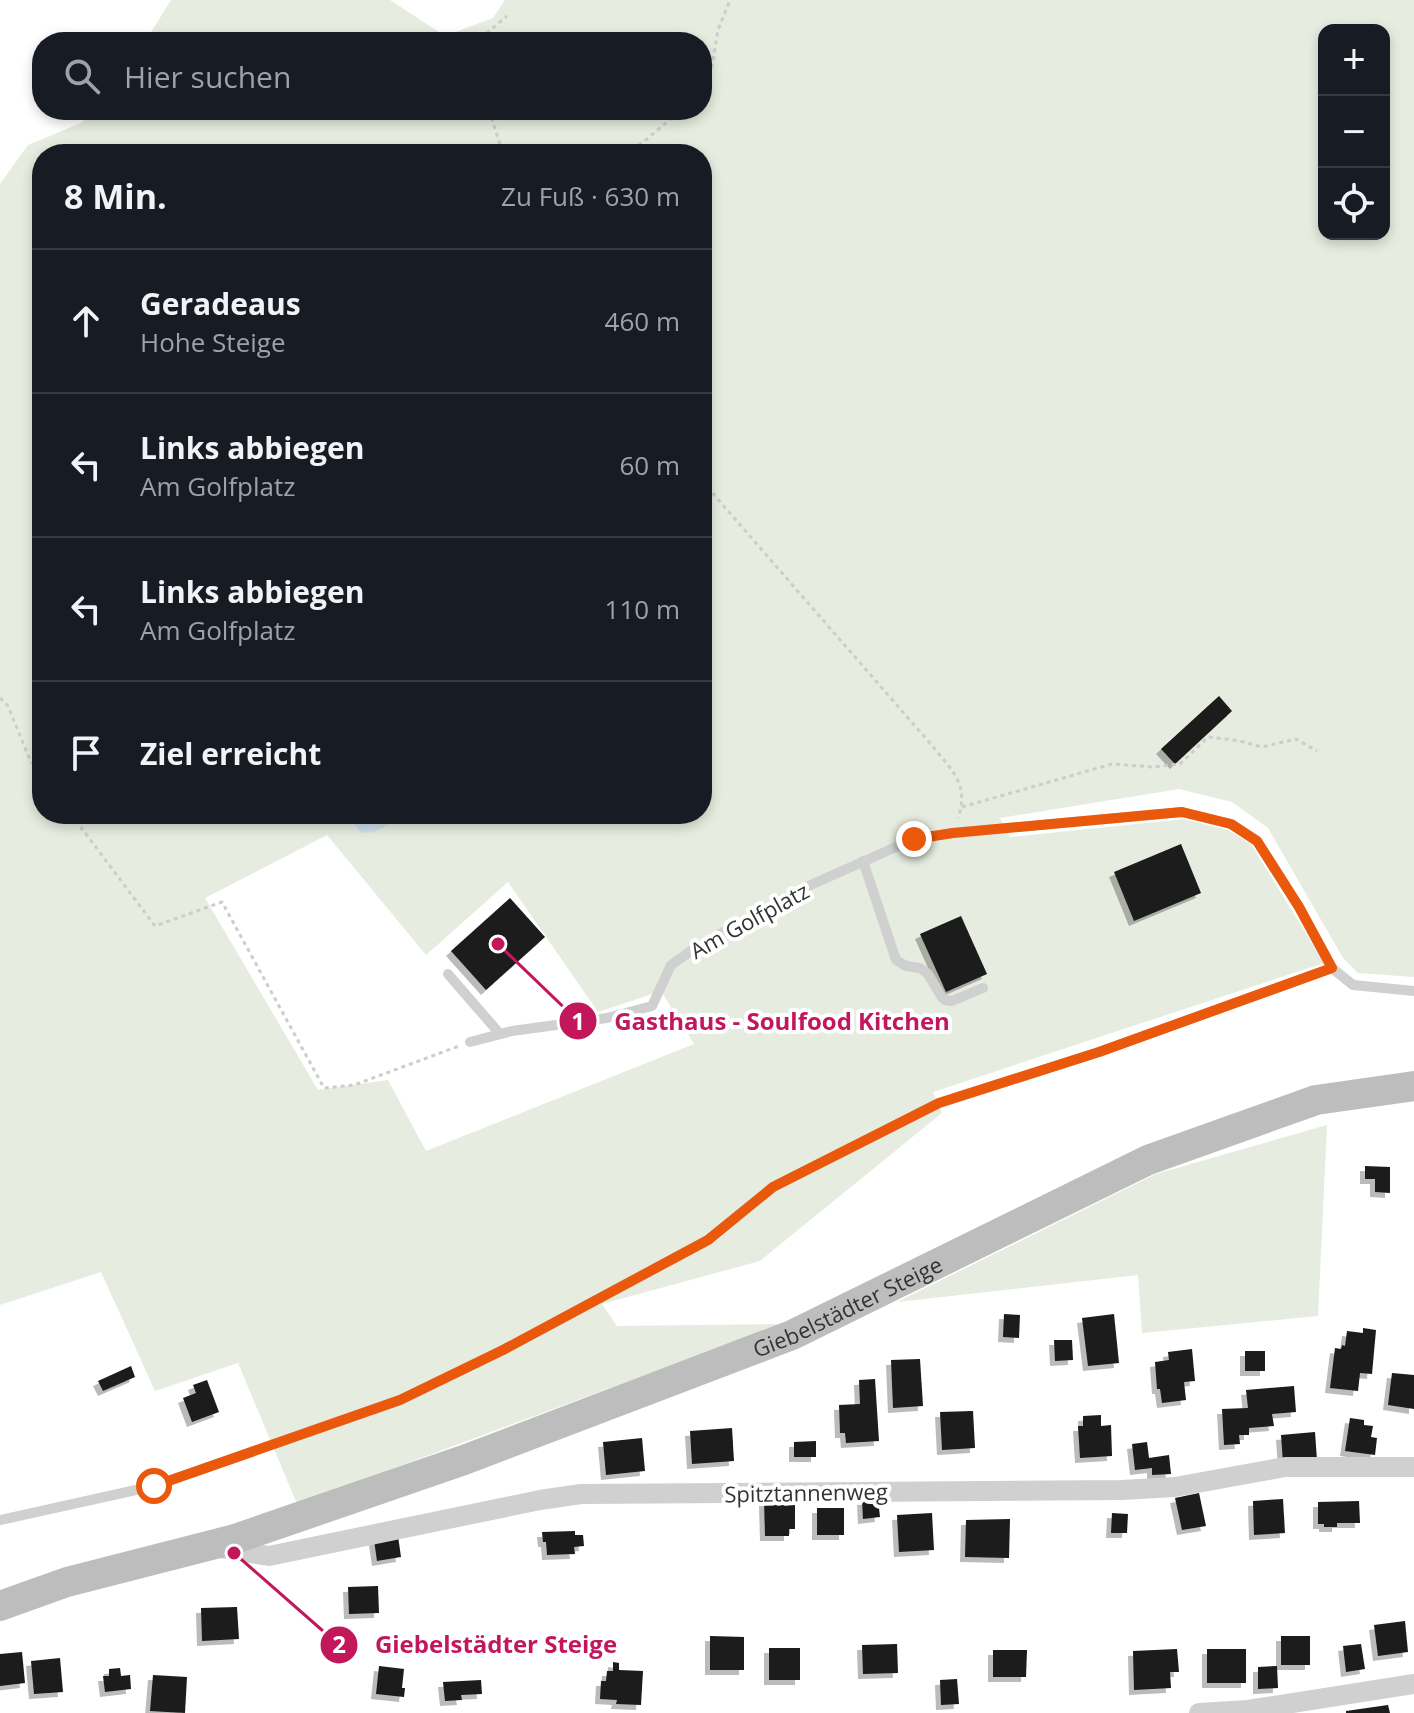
<!DOCTYPE html>
<html lang="de">
<head>
<meta charset="utf-8">
<style>
  :root { --surface:#171b24; --page:#242831; --text:#f1f3f6; --muted:#9ea1a6; --line:#363941 }
  body { margin:0; font-family:"Open Sans",sans-serif; background:var(--page); color:var(--text) }
  .controls { position:absolute; right:24px; top:24px; display:grid; overflow:hidden; border-radius:16px; box-shadow:0 4px 12px #0003 }
  .controls button { width:72px; height:72px; display:grid; place-items:center; padding:0; border:0; border-bottom:2px solid var(--line); background:var(--surface); color:var(--text); font:40px sans-serif }
  .stop { position:absolute; width:24px; height:24px; margin:-18px; border:6px solid #ea580c; border-radius:50%; background:#fff }
  .stop.end { background:#ea580c; border-color:#fff; box-shadow:0 2px 8px #0008 }
  .list { margin:0; padding:0; list-style:none }
  h2 { display:flex; justify-content:space-between; align-items:center; height:104px; margin:0; padding:0 32px; font-size:34px }
  h2 small { font-size:26px; font-weight:400; color:var(--muted) }
  .list li { display:grid; grid-template-columns:52px 1fr auto; gap:24px; align-items:center; box-sizing:border-box; height:144px; padding:0 32px; border-top:2px solid var(--line) }
  .list b { display:block; font-size:30px; white-space:nowrap }
  .list p { margin:0; font-size:26px; white-space:nowrap; color:var(--muted) }
  .list em { font-size:26px; font-style:normal; color:var(--muted) }
  .icon { flex:none; width:44px; height:44px; fill:none; stroke:currentColor; stroke-width:2; stroke-linecap:round; stroke-linejoin:round }
  .map { position:relative; flex:none; width:1414px; height:1713px; overflow:hidden }
  .search { position:absolute; background:var(--surface); box-shadow:0 4px 12px #0003; left:32px; top:32px; width:680px; height:88px; display:flex; align-items:center; gap:20px; box-sizing:border-box; padding:0 28px; border-radius:32px; color:var(--muted); font-size:30px }
  .panel { position:absolute; background:var(--surface); box-shadow:0 4px 12px #0003; left:32px; top:144px; width:680px; height:680px; border-radius:32px }
  .map>svg:first-child { display:block }
</style>
</head>
<body>
<div class="map">
<svg width="1414" height="1713" viewBox="0 0 1414 1713">
  <defs>
    <filter id="shadow"><feDropShadow dx="-5" dy="5" stdDeviation="0" flood-color="#0004"/></filter>
  </defs>
  <rect width="100%" height="100%" fill="#fff"/>
  <g fill="#e6ecdf" fill-rule="evenodd">
    <path d="M171,0H390L445,36L493,18L505,0H1414V977L1358,973L1343,958L1268,828L1232,802L1179,789L1000,818L1010,837L1184,819L1228,830L1251,844L1324,963L933,1092L942,1113L760,1261L602,1304L617,1326L782,1324L297,1504L238,1363L155,1391L101,1272L0,1305V184L28,145L81,123L95,110H702V42H145ZM1324,30H1384V234H1324ZM42,154H702V814H42ZM327,835L426,955L508,882L598,1012L661,991L694,1044L426,1151L388,1080L318,1090L205,898Z"/>
    <polygon points="1327,1125 1318,1316 1142,1333 1138,1275 897,1302 1156,1174"/>
  </g>
  <polygon fill="#cfe2ee" points="347,814 424,814 412,819 398,819 374,832 361,833"/>
  <g fill="#1a1a1a" filter="url(#shadow)">
    <polygon points="1219,696 1232,711 1175,764 1161,749"/>
    <polygon points="1181,844 1201,893 1134,921 1114,872"/>
    <polygon points="510,898 545,937 486,990 451,951"/>
    <polygon points="961,916 987,974 946,992 920,934"/>
    <polygon points="1365,1166 1390,1167 1390,1193 1375,1192 1375,1179 1365,1179"/>
    <polygon points="1004,1314 1020,1315 1019,1338 1003,1337"/>
    <polygon points="1114,1314 1119,1363 1088,1366 1082,1318"/>
    <polygon points="1363,1328 1376,1330 1372,1374 1360,1373 1358,1391 1330,1388 1335,1348 1341,1349 1342,1345 1345,1346 1347,1331 1363,1333"/>
    <polygon points="1054,1340 1072,1340 1073,1360 1055,1361"/>
    <polygon points="1192,1349 1195,1381 1184,1382 1186,1400 1162,1403 1160,1389 1157,1389 1155,1362 1169,1360 1168,1352"/>
    <rect x="1245" y="1351" width="20" height="20"/>
    <polygon points="920,1359 923,1406 893,1408 891,1360"/>
    <polygon points="131,1366 135,1377 103,1391 98,1381"/>
    <polygon points="1392,1373 1414,1375 1414,1409 1388,1405"/>
    <polygon points="875,1379 879,1441 846,1443 845,1433 840,1433 839,1405 860,1404 859,1380"/>
    <polygon points="207,1380 219,1412 192,1422 183,1398 196,1393 193,1385"/>
    <polygon points="1294,1386 1296,1412 1272,1414 1274,1426 1249,1428 1249,1435 1239,1435 1240,1444 1224,1445 1222,1409 1248,1408 1246,1390"/>
    <polygon points="973,1411 975,1448 942,1450 940,1412"/>
    <polygon points="1101,1415 1101,1426 1111,1425 1112,1456 1080,1458 1078,1426 1083,1426 1083,1416"/>
    <polygon points="1350,1418 1364,1420 1364,1425 1373,1426 1371,1437 1377,1438 1375,1455 1345,1451"/>
    <polygon points="732,1428 734,1461 692,1464 690,1431"/>
    <polygon points="1315,1432 1317,1460 1283,1463 1281,1435"/>
    <polygon points="642,1438 645,1471 606,1475 603,1442"/>
    <polygon points="816,1441 816,1457 794,1457 794,1442"/>
    <polygon points="1147,1442 1149,1458 1169,1455 1171,1474 1152,1475 1152,1468 1135,1470 1132,1444"/>
    <polygon points="1199,1493 1206,1526 1182,1530 1175,1498"/>
    <polygon points="878,1499 880,1517 863,1519 862,1500"/>
    <polygon points="1283,1499 1285,1533 1254,1535 1253,1501"/>
    <polygon points="764,1501 795,1501 795,1529 789,1529 789,1536 765,1536"/>
    <polygon points="1359,1501 1360,1523 1337,1523 1337,1527 1324,1527 1324,1524 1318,1524 1318,1502"/>
    <rect x="817" y="1508" width="27" height="27"/>
    <polygon points="932,1513 934,1550 899,1552 897,1515"/>
    <polygon points="1112,1513 1128,1514 1127,1533 1111,1533"/>
    <polygon points="1010,1519 1009,1558 965,1557 966,1520"/>
    <polygon points="575,1531 575,1535 583,1535 584,1546 574,1547 575,1554 547,1555 546,1542 543,1542 542,1532"/>
    <polygon points="398,1536 401,1557 377,1561 374,1540"/>
    <polygon points="378,1586 379,1613 349,1614 348,1587"/>
    <polygon points="237,1607 239,1639 202,1641 201,1608"/>
    <polygon points="1405,1621 1408,1652 1378,1656 1374,1625"/>
    <polygon points="710,1636 744,1637 744,1670 710,1670"/>
    <rect x="1281" y="1636" width="29" height="29"/>
    <polygon points="897,1644 898,1673 863,1674 862,1645"/>
    <polygon points="1361,1644 1365,1669 1346,1672 1343,1646"/>
    <rect x="769" y="1648" width="31" height="32"/>
    <polygon points="1177,1649 1179,1672 1170,1672 1171,1688 1134,1690 1133,1651"/>
    <rect x="1207" y="1649" width="39" height="34"/>
    <polygon points="993,1650 1027,1650 1026,1677 993,1677"/>
    <polygon points="22,1652 25,1683 0,1686 0,1654"/>
    <polygon points="60,1658 63,1692 34,1694 31,1661"/>
    <polygon points="613,1662 619,1663 619,1670 643,1671 641,1705 616,1704 617,1700 600,1699 601,1681 606,1681 607,1671 613,1671"/>
    <polygon points="379,1666 404,1669 402,1688 405,1688 404,1697 376,1694"/>
    <polygon points="1277,1666 1278,1688 1258,1689 1258,1667"/>
    <polygon points="120,1668 121,1676 130,1675 131,1689 105,1692 103,1676 109,1676 109,1669"/>
    <polygon points="153,1675 187,1677 185,1713 150,1711"/>
    <polygon points="957,1679 959,1704 941,1705 940,1680"/>
    <polygon points="481,1680 482,1694 461,1695 462,1700 445,1701 443,1682"/>
    <polygon points="1388,1705 1390,1713 1346,1713 1346,1711"/>
  </g>
  <g fill="none" stroke-linecap="round" stroke-linejoin="round">
    <g stroke="#cdcdcd" stroke-width="3" stroke-dasharray="4 4" stroke-linecap="butt">
      <polyline points="464,42 488,32 507,16"/>
      <polyline points="702,81 712,66 718,30 730,0"/>
      <polyline points="489,110 503,154"/>
      <polyline points="625,154 647,139 681,110"/>
      <path d="M702,481L935,749C954,773 969,785 958,818"/>
      <polyline points="0,698 8,706 30,760 42,776"/>
      <polyline points="962,807 1112,764 1153,767 1180,764 1208,737 1240,741 1262,747 1296,739 1317,751"/>
      <polyline points="71,814 155,926 222,902 324,1088 354,1085 459,1046"/>
    </g>
    <g stroke="#d0d0d0" stroke-width="10">
      <polyline points="863,861 896,960 906,966 920,968 928,974 941,996 945,1000 952,1001 983,988"/>
      <polyline points="448,974 500,1034"/>
      <polyline points="470,1042 512,1031 607,1018 652,1006 671,965 695,948 797,891 914,839 953,833 1182,812 1231,824 1257,841 1299,907 1332,968 1353,985 1414,991"/>
      <polyline points="0,1520 154,1486 400,1400 503,1350 708,1240 773,1187 939,1103 1099,1052 1332,968"/>
    </g>
    <g stroke="#d0d0d0" stroke-width="20">
      <polyline points="219,1548 269,1556 540,1500 581,1494 1122,1490 1175,1487 1285,1467 1414,1467"/>
      <polyline points="1199,1713 1248,1710 1414,1684"/>
    </g>
    <path stroke="#bdbdbd" stroke-width="30" id="s1" d="M0,1606L67,1582L235,1539L464,1460L792,1335L1148,1160L1316,1100L1414,1086"/>
  </g>
  <g fill="none" stroke-linecap="round" stroke-linejoin="round">
    <polyline stroke="#ea580c" stroke-width="10" points="154,1486 400,1400 503,1350 708,1240 773,1187 939,1103 1099,1052 1332,968 1299,907 1257,841 1231,824 1182,812 953,833 914,839"/>
  </g>
  <g text-anchor="middle" dominant-baseline="central" stroke-width="8" stroke-linejoin="round" paint-order="stroke">
    <g font-size="22" fill="#333" stroke="#fff">
      <text transform="translate(749 920) rotate(-29)">Am Golfplatz</text>
      <text stroke="none"><textPath href="#s1" startOffset="900">Giebelstädter Steige</textPath></text>
      <text transform="translate(806 1492) rotate(-1)">Spitztannenweg</text>
    </g>
  </g>
  <path fill="none" stroke="#c2185b" stroke-width="3" d="M498 944L578 1021M234 1553L339 1645"/>
  <g fill="#c2185b" stroke="#fff" stroke-width="3">
    <circle cx="498" cy="944" r="8"/>
    <circle cx="234" cy="1553" r="8"/>
    <circle cx="578" cy="1021" r="20"/>
    <circle cx="339" cy="1645" r="20"/>
  </g>
  <g font-size="24" text-anchor="middle" font-weight="bold" fill="#fff">
    <text x="578" y="1030">1</text>
    <text x="339" y="1653">2</text>
  </g>
  <g font-size="24" text-anchor="middle" font-weight="bold" fill="#c2185b" stroke="#fff" stroke-width="8" stroke-linejoin="round" paint-order="stroke">
    <text x="782" y="1030">Gasthaus - Soulfood Kitchen</text>
    <text x="496" y="1653">Giebelstädter Steige</text>
  </g>
</svg>
<div class="controls">
<button>+</button>
<button>−</button>
<button><svg class="icon" aria-label="locate" viewBox="0 0 24 24"><circle cx="12" cy="12" r="6"/><path d="M12 2v4M12 18v4M2 12h4M18 12h4"/></svg></button>
</div>
<div class="stop" style="left:154px;top:1486px"></div>
<div class="stop end" style="left:914px;top:839px"></div>
<div class="search"><svg class="icon" aria-label="search" viewBox="0 0 24 24"><circle cx="10" cy="10" r="6"/><path d="M15 15l6 6"/></svg>Hier suchen</div>
<section class="panel">
<h2>8 Min.<small>Zu Fuß · 630 m</small></h2>
<ul class="list">
<li><svg class="icon" aria-label="ahead" viewBox="0 0 24 24"><path d="M12 20V5M6 11l6-6 6 6"/></svg><div><b>Geradeaus</b><p>Hohe Steige</p></div><em>460 m</em></li>
<li><svg class="icon" aria-label="left" viewBox="0 0 24 24"><path d="M17 20v-9H6M10 6l-5 5 5 5"/></svg><div><b>Links abbiegen</b><p>Am Golfplatz</p></div><em>60 m</em></li>
<li><svg class="icon" aria-label="left" viewBox="0 0 24 24"><path d="M17 20v-9H6M10 6l-5 5 5 5"/></svg><div><b>Links abbiegen</b><p>Am Golfplatz</p></div><em>110 m</em></li>
<li><svg class="icon" aria-label="arrive" viewBox="0 0 24 24"><path d="M6 21V4h12l-3 4 3 4H6"/></svg><div><b>Ziel erreicht</b></div></li>
</ul>
</section>
</div>
</body>
</html>
